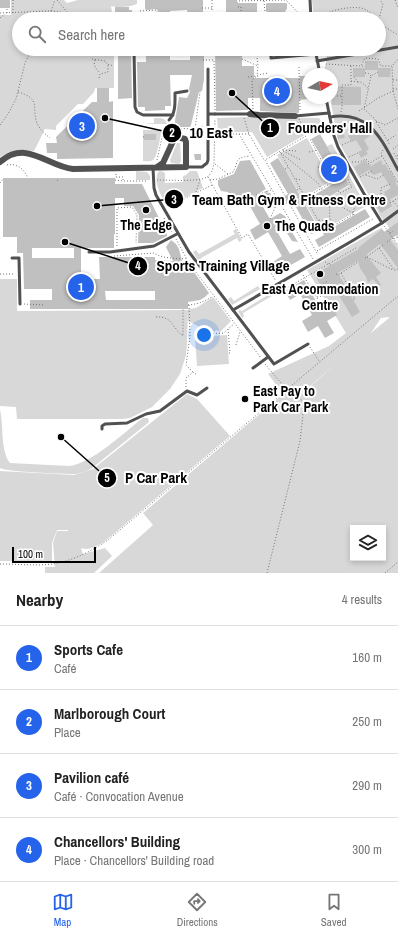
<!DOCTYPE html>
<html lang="en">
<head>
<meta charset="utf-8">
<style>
  :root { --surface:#fff; --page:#f2f2f2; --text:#222; --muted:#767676; --line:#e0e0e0; --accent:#2563eb }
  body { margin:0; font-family:"Archivo Narrow",sans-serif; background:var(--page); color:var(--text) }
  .controls { position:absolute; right:12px; bottom:12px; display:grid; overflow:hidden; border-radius:0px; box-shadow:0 2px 6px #0003 }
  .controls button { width:36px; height:36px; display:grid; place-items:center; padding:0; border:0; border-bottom:1px solid var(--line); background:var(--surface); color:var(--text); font:20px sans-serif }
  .compass { position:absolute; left:302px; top:68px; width:36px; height:36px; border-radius:50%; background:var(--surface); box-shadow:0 2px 6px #0003; rotate:81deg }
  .scale { position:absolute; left:12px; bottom:10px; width:84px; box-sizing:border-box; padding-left:4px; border:2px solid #000; border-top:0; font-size:11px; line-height:14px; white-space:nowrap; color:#000; -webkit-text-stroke:3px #fff; paint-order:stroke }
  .you { position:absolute; left:204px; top:335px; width:14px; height:14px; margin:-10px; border:3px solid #fff; border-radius:50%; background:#1a73e8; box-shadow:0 0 0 6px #1a73e833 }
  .badge { display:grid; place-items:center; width:26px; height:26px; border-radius:50%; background:var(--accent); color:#fff; font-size:13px; font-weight:700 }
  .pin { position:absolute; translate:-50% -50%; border:2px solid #fff; box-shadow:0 1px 4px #0006 }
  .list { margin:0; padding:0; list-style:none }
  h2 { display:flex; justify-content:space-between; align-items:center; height:52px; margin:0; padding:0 16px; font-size:17px }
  h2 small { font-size:13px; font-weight:400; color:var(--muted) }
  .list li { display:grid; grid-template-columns:26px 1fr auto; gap:12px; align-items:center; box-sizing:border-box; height:64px; padding:0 16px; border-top:1px solid var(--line) }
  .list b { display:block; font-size:15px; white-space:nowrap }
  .list p { margin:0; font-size:13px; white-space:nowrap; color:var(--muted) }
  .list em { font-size:13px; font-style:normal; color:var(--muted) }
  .icon { flex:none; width:22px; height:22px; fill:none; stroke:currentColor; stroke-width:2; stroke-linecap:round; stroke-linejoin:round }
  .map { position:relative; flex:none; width:398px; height:573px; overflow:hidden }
  .search { position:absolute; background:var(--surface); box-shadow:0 2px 6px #0003; left:12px; right:12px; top:12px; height:44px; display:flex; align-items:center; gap:10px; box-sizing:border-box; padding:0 14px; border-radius:22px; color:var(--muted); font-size:15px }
  .sheet { height:308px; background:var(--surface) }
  nav { display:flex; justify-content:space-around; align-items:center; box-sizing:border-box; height:56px; border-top:1px solid var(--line); background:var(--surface); font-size:11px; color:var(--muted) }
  nav a { display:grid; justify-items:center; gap:2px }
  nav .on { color:var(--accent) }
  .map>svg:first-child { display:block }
</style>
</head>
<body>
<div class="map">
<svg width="398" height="573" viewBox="0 0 398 573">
  <rect width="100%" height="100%" fill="#fff"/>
  <g fill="#d8d8d8" fill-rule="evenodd">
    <path d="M11,0H64L67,3L78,0H137V4C130,7 118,8 111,6L113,19H19V49H114V88H95L94,92L83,104H78L56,126V130L45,129L34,151C21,149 11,151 0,157V15H11Z"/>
    <path d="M312,0H398V239L381,217L338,141L330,98H332V74H325C323,61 333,60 321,49H379V19H314Z"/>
    <polygon points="249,117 319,118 323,124 267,157 252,132 218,132 217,118"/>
    <path d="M154,118C160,118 165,117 167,124H143L154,123Z"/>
    <path d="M143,130H161C161,135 157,158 153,160C150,162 146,161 143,161Z"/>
    <polygon points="307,138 331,181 309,194 315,205 349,186 327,146 332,144 366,206 321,231 277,155"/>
    <polygon points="177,143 180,143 181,161 179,164 171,163 170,160"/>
    <polygon points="136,171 147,172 150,176 150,180 136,180"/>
    <path d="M160,171L164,172L165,174V183L183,182V176L186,175L190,171H197L203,188L168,207C162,197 153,184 158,172Z"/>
    <path d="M381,228L398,245V573H99L153,525L143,513L283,394L268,374L329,346L346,333L307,270ZM389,317V318L371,333L381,318ZM338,362L297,398V397ZM353,528H383V558H353Z"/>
    <polygon points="236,229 242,240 239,242 237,238 201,258 203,262 200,264 193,252 196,250 199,254 235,234 233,231"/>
    <polygon points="0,279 17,279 17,311 188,310 187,344 186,355 182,368 180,374 170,389 152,407 130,418 123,419 17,419 16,407 0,406"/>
    <polygon points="258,286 260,289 232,305 228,299 231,297 234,301"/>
    <polygon points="271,293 272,296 243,313 244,316 242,318 238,311 240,310 242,311"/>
    <polygon points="213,297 231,321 220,332 217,330 213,332 210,332 188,321 188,309 196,308"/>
    <polygon points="227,335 229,364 197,366 195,337"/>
    <path d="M187,394L197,399L230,436L104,542C96,546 90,551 81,548L83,554L105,548L112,556L94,573H45V567H55L53,543L57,531H68V530H57L52,543V561H0V471L74,475L93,469Z"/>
    <path d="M0,410C4,426 0,450 10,463L69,466C93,463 123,433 143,418H148L149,422L91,469C86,471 81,473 76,474C65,474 7,472 0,468Z"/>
  </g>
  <g fill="#c0c0c0" fill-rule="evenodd">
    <rect x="0" y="0" width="10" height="8"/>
    <polygon points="145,0 203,0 203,19 188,19 187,10 170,11 170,19 158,19 158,11 156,9 147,10 145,9"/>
    <polygon points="226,0 236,0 236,2 238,2 238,3 257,3 257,12 238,13 238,19 226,19"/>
    <polygon points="267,3 286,3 287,4 287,9 285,11 287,13 287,19 275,19 275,12 268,13 266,11 266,4"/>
    <polygon points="115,7 129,7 129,10 132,10 132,14 115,15"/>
    <polygon points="118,49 131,49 132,98 118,99"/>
    <polygon points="146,49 170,49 170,60 190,60 190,49 204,49 204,79 202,91 199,92 191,125 190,127 174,127 179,97 187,98 190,92 189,89 192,75 170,75 171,106 165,106 165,110 145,111 145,107 138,107 137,62 146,62"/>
    <polygon points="215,49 242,49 242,66 254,66 254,78 300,78 300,76 308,76 308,99 299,100 299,113 260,111 260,98 248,98 248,110 216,111"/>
    <polygon points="365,61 378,61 378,70 365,70 365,77 353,77 353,68 365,68"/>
    <polygon points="378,68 391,68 390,77 378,77"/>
    <polygon points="332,86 361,87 361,105 332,105"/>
    <polygon points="97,88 109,88 109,102 113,101 113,158 57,159 57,153 47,153 46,143 57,143 56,137 92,102 97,102"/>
    <polygon points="343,131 345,138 338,139 337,132"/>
    <polygon points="367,131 370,136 364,140 369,149 366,151 368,154 361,158 358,152 362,150 356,140 352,142 348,136 355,132 357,135"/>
    <rect x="144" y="134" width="12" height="6"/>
    <polygon points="320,134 349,185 315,205 311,197 336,182 311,139"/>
    <polygon points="194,154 201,154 201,160 195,160"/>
    <polygon points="278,158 285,169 320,231 311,234 292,200 282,207 278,201 288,194 270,163"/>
    <polygon points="250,160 266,189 256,195 270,219 280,213 286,217 285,222 275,228 290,254 300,249 305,257 275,274 270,264 282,256 268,232 255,240 250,230 260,224 247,201 237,207 228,192 221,191 218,185 218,180 234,174 240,161"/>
    <polygon points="366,160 368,165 370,164 371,166 381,160 383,165 385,164 389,171 390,170 396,181 395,182 398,187 398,195 390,199 391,201 390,202 392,206 381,213 376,205 386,199 383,195 385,194 384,192 391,188 381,172 374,175 373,174 372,174 369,170 359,176 354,167"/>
    <path d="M3,178H115V184H142L167,234V236L153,243H138L139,215L133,206H124V198H115V234H114V248H81V279H100L99,257H155V260L173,261L166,247L171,240L176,244L179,249L182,261H186L209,293L205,297L200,300L188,302V309H30V300H52V289H24L23,253H17V237H3ZM32,248H74V258H32ZM105,291H155V300H106Z"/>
    <polygon points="265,192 270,193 276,205 271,204"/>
    <polygon points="365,209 370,217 319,247 315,240 324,235 323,233"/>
    <polygon points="398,222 398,234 390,240 398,250 398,268 380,244 366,255 381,273 376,277 381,285 379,286 373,279 368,283 366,277 360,268 358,261 338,273 360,312 352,317 334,287 324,293 315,274 359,249 358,248 382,229 384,232"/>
    <polygon points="290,229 298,242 292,241 287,233"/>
    <polygon points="304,280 321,310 331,304 337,315 327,321 334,333 325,338 318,326 308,332 302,321 312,315 300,294 290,300 285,291"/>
  </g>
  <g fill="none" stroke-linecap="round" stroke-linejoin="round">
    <g stroke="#737373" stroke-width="1" stroke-dasharray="1 2" stroke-linecap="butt">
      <polyline points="57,0 67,12"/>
      <polyline points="212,0 212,19"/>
      <polyline points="395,0 398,8"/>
      <polyline points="236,1 286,0 304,19"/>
      <polyline points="264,1 265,12 273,19 275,19"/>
      <polyline points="238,7 241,7 241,13 265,13"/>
      <polyline points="202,8 212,8"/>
      <polyline points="51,11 55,0"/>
      <polyline points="0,13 51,11 68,13 73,19"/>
      <polyline points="7,13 7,8"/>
      <polyline points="13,13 13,0"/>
      <polyline points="0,18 5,14"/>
      <polyline points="51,19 55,13"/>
      <polyline points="140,19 139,11 156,10 157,12"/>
      <polyline points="261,19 265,13"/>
      <path d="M316,19C328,11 346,6 361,8C367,9 373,15 377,19"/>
      <polyline points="379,19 383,4 380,0"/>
      <polyline points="379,21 385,27 398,35"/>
      <polyline points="213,49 213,54 215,54"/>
      <polyline points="92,59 105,61 107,64 114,66"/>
      <polyline points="242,59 258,66"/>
      <path d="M95,60C93,65 96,69 100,73"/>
      <polyline points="203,60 214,60 215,109"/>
      <polyline points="326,64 361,66 365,58 378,59 381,66 392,66"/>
      <polyline points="351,66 351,81 358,82"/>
      <polyline points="362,66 365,67"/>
      <polyline points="299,67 300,111"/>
      <polyline points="378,72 371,76 364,109 374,118 390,145"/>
      <polyline points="365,73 368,73 371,76"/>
      <polyline points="354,77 358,82 361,82 368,88"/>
      <polyline points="99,78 100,74 108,72 108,65"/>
      <polyline points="393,80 398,80"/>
      <polyline points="393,89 398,89"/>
      <polyline points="393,91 398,109"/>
      <path d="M18,92C42,99 31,107 37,123C40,130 45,134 50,138"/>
      <polyline points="337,96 342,96"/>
      <polyline points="253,109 252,80 258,75 268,73"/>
      <polyline points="359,111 378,98 393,91 392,66 398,59"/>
      <polyline points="341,112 342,108 342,85 351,85 351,81"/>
      <polyline points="244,118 249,134 264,160"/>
      <polyline points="299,119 307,134"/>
      <polyline points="376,121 385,125 398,118"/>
      <polyline points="169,124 170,128 195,129 200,92"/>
      <polyline points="0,125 8,114 16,99 25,63 32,49"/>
      <polyline points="196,129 200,128 204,125"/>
      <path d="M336,130C343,129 346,127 349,121"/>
      <polyline points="212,134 249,134"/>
      <polyline points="239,134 313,259"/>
      <polyline points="306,136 265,160 318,255"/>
      <polyline points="143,137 144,137"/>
      <polyline points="388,140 396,135"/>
      <polyline points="342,145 351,141"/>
      <polyline points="393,149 398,145"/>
      <polyline points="283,150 296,151"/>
      <polyline points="383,150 381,154 398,183"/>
      <polyline points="283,151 301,160"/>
      <polyline points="280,152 324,231 354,214"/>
      <polyline points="309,152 317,150"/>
      <polyline points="281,153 318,183 322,190"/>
      <polyline points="394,153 398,160"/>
      <polyline points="397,155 398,156"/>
      <polyline points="349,157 358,153"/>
      <polyline points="157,160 163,133 166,130 170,128"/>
      <polyline points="352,162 360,162 366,159 370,163"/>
      <polyline points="215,164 228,174"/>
      <polyline points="368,164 382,156"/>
      <path d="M7,165C17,163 24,169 28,178"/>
      <polyline points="318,167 327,171"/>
      <polyline points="338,167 341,164"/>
      <polyline points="285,169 288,167"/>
      <polyline points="116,174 116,177 123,177 123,180"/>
      <polyline points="366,175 377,179 384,175"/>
      <polyline points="208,177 242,238 248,234 276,281"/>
      <polyline points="360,177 372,171"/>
      <polyline points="296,179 301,180"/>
      <polyline points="57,180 58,181"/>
      <polyline points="115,180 123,181 148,181"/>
      <path d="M157,180C168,180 200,182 207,177C212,174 213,168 214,163L215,119"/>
      <path d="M210,180L218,179L233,172C239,161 234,158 249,156"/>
      <polyline points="0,183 3,179"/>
      <polyline points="297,190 300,188"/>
      <polyline points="267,191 264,197 270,206 275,207"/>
      <polyline points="338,191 340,193 352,187 348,180 350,179"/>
      <polyline points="196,192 200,180"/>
      <polyline points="256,195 271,190"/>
      <polyline points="306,197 333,182 310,139"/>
      <path d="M327,198C332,207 327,218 333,227"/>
      <polyline points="381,200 381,188 390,184"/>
      <polyline points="329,201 358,196"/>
      <polyline points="331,201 353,213"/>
      <polyline points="393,201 398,207"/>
      <polyline points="375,203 386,197"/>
      <polyline points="390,203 398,198"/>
      <polyline points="168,207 212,185"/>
      <polyline points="354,215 353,213 358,196"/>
      <polyline points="164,218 172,233"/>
      <polyline points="270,219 278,201"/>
      <polyline points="319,220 330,223"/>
      <polyline points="384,226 398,245"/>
      <polyline points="390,233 393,231"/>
      <polyline points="176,239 189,263 261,358"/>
      <polyline points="394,239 398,237"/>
      <polyline points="387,242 393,238"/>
      <polyline points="117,246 117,208 132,207 137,215 136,243"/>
      <polyline points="379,248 394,270 396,270 398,269"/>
      <polyline points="317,251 373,219"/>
      <path d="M114,256L154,253C163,259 175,258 186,259"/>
      <polyline points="367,257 393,270"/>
      <polyline points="365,258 383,245"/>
      <polyline points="325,262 331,265"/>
      <polyline points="341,273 355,299 352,300"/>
      <polyline points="0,274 15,274"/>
      <polyline points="336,274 338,275 358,262"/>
      <polyline points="303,275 323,308"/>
      <polyline points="361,284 364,286"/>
      <polyline points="313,290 328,281"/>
      <polyline points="280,292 356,248 355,246"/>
      <polyline points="317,297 332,294"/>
      <polyline points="24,304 45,305"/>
      <path d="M188,305C198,304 204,302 213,296"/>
      <polyline points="189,305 190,336 186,365 193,372"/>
      <path d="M156,317C173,316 172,328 183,336V309"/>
      <polyline points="206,336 206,334 224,333 228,329"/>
      <polyline points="236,345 240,332"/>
      <polyline points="310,347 319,361"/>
      <polyline points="229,353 230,353 228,329 234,324"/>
      <polyline points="265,364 286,389"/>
      <polyline points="186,387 186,378 193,372 197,375"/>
      <path d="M0,564C18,564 36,566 53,564C72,561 92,551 108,540L398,296"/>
      <polyline points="267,573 300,441 303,415 302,402 296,389 293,385"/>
      <polyline points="385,573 398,562"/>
    </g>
    <g stroke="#515151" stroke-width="3">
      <polyline points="310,0 311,19"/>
      <polyline points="134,49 135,107 137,112 143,115 173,115"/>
      <polyline points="271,49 271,58 316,54"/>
      <polyline points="315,49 320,74"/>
      <polyline points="317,61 398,47"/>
      <polyline points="326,98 333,133 338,147 363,192 382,223"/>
      <polyline points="209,114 250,114"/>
      <polyline points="295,116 329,113"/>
      <path d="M330,117C371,110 382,141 398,170"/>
      <path d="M169,120C176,113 175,102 175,93L187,91"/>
      <polyline points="186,167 202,167 207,163 208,160 208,69"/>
      <polyline points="153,168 154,188 156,195 189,252 274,364 308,344"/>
      <polyline points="89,252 110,252 154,246 177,234"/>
      <polyline points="12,258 19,258 20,304"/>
      <polyline points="233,310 352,241 382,223 398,211"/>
      <polyline points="253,368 268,357"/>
      <polyline points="102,429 102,426 105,424 127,423 146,414 160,411 187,391 197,395 207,388"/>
    </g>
    <g stroke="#515151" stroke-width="6">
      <polyline points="250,114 259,115 295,116"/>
      <path d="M0,162C26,139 47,166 73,169L186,167V142L185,139L177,137L174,139L163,163L157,167"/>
    </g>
    <g stroke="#737373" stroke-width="1" stroke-dasharray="1 2" stroke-linecap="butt">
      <polyline points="256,49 258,66 257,76 259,78"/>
      <polyline points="248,77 256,76"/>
      <polyline points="215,116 215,109"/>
    </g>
  </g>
  <g fill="#000" stroke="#fff" stroke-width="1.5">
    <circle cx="146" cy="210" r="4"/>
    <circle cx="267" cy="226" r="4"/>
    <circle cx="320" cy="274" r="4"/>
    <circle cx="245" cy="399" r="4"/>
  </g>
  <g text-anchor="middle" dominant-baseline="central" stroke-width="4" stroke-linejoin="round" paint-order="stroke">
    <g font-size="14" font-weight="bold" fill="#000" stroke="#fff">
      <text x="146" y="225">The Edge</text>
      <text x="275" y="226" text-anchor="start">The Quads</text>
      <text x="320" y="289">East Accommodation<tspan x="320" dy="16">Centre</tspan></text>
      <text x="253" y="391" text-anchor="start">East Pay to<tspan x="253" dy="16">Park Car Park</tspan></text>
    </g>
  </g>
  <path fill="none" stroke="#000" stroke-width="1.5" d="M232 93L270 128M105 118L172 133M97 206L174 199M65 242L138 266M61 437L107 478"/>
  <g fill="#000" stroke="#fff" stroke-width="1.5">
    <circle cx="232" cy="93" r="4"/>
    <circle cx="105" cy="118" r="4"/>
    <circle cx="97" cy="206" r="4"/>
    <circle cx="65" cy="242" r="4"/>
    <circle cx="61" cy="437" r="4"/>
    <circle cx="270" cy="128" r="10"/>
    <circle cx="172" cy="133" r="10"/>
    <circle cx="174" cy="199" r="10"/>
    <circle cx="138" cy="266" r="10"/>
    <circle cx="107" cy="478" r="10"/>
  </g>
  <g font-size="12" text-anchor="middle" font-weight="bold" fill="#fff">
    <text x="270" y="132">1</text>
    <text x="172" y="137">2</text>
    <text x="174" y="204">3</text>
    <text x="138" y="270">4</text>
    <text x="107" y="482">5</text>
  </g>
  <g font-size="15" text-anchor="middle" font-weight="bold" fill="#000" stroke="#fff" stroke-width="4" stroke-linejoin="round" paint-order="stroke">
    <text x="330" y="133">Founders' Hall</text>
    <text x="211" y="138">10 East</text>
    <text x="289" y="205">Team Bath Gym &amp; Fitness Centre</text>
    <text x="223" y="271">Sports Training Village</text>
    <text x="156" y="483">P Car Park</text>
  </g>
</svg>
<div class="controls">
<button><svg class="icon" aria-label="layers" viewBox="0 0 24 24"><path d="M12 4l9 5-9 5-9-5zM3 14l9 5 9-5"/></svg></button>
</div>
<svg class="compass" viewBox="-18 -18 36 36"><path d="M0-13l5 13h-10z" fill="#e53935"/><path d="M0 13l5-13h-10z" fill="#767676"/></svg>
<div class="scale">100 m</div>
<div class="you"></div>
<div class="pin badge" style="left:81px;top:287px">1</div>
<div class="pin badge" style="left:334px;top:169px">2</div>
<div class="pin badge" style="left:82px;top:126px">3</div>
<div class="pin badge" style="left:277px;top:91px">4</div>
<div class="search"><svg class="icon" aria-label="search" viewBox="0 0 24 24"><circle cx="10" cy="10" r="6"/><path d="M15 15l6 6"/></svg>Search here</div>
</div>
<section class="sheet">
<h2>Nearby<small>4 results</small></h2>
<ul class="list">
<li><span class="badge">1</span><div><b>Sports Cafe</b><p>Café</p></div><em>160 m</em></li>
<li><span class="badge">2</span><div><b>Marlborough Court</b><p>Place</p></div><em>250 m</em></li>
<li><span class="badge">3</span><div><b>Pavilion café</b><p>Café · Convocation Avenue</p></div><em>290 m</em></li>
<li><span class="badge">4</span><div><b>Chancellors' Building</b><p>Place · Chancellors' Building road</p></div><em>300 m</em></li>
</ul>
</section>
<nav>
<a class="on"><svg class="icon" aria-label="map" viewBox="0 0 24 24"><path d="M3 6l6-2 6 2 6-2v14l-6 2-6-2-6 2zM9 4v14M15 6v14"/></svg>Map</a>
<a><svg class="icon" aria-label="directions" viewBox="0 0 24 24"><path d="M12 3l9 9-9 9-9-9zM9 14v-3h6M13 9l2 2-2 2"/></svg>Directions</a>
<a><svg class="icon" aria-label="saved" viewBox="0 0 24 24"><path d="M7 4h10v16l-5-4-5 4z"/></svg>Saved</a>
</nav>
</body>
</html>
